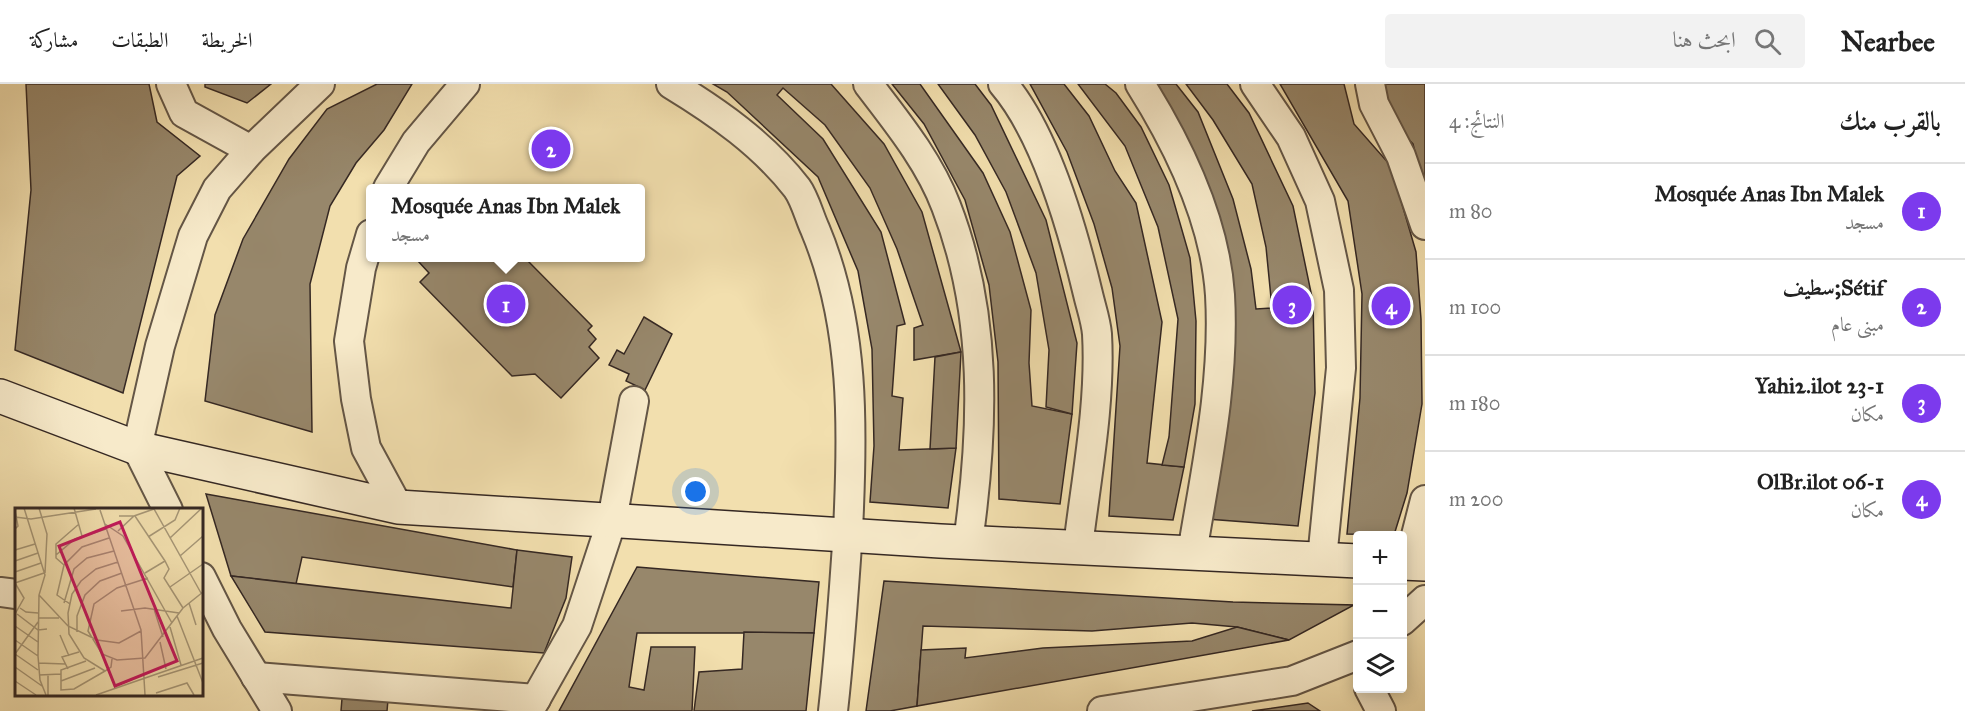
<!DOCTYPE html>
<html lang="ar">
<head>
<meta charset="utf-8">
<style>
  :root { --surface:#fff; --page:#f2f2f2; --text:#222; --muted:#767676; --line:#e0e0e0; --accent:#7c3aed }
  body { margin:0; font-family:"IM FELL Great Primer",Amiri,serif; background:var(--page); color:var(--text); direction:rtl }
  .controls { position:absolute; right:18px; bottom:18px; display:grid; overflow:hidden; border-radius:6px; box-shadow:0 3px 15px #0003 }
  .controls button { width:54px; height:54px; display:grid; place-items:center; padding:0; border:0; border-bottom:2px solid var(--line); background:var(--surface); color:var(--text); font:30px sans-serif }
  .you { position:absolute; left:696px; top:408px; width:21px; height:21px; margin:-15px; border:4px solid #fff; border-radius:50%; background:#1a73e8; box-shadow:0 0 0 9px #1a73e833 }
  .badge { display:grid; place-items:center; width:39px; height:39px; border-radius:50%; background:var(--accent); color:#fff; font-size:20px; font-weight:700 }
  .pin { position:absolute; translate:-50% -50%; border:3px solid #fff; box-shadow:0 2px 6px #0006 }
  .popup { position:absolute; left:366px; top:100px; width:279px; height:78px; box-sizing:border-box; display:grid; place-content:center; border-radius:6px; background:var(--surface); filter:drop-shadow(0 2px 4px #0005); font-size:20px; white-space:nowrap; color:var(--muted) }
  .popup b { font-size:22px; color:var(--text) }
  .popup::after { content:''; position:absolute; left:50%; top:100%; margin-left:-12px; border:12px solid transparent; border-top-color:var(--surface) }
  .list { margin:0; padding:0; list-style:none }
  h2 { display:flex; justify-content:space-between; align-items:center; height:78px; margin:0; padding:0 24px; font-size:26px }
  h2 small { font-size:20px; font-weight:400; color:var(--muted) }
  .list li { display:grid; grid-template-columns:39px 1fr auto; gap:18px; align-items:center; box-sizing:border-box; height:96px; padding:0 24px; border-top:2px solid var(--line) }
  .list b { display:block; font-size:22px; white-space:nowrap }
  .list p { margin:0; font-size:20px; white-space:nowrap; color:var(--muted) }
  .list em { font-size:20px; font-style:normal; color:var(--muted) }
  .icon { flex:none; width:33px; height:33px; fill:none; stroke:currentColor; stroke-width:2; stroke-linecap:round; stroke-linejoin:round }
  .map { position:relative; flex:none; width:1425px; height:627px; overflow:hidden; direction:ltr }
  header { display:flex; align-items:center; gap:36px; box-sizing:border-box; height:84px; padding:0 30px; background:var(--surface); border-bottom:2px solid var(--line) }
  header strong { font-size:28px }
  nav { display:flex; gap:33px; margin-inline-start:auto; font-size:21px }
  .search { width:420px; height:54px; background:var(--page); display:flex; align-items:center; gap:15px; box-sizing:border-box; padding:0 21px; border-radius:6px; color:var(--muted); font-size:22px }
  main { display:flex }
  aside { flex:1; background:var(--surface) }
  .map>svg:first-child { display:block }
</style>
</head>
<body>
<header>
<strong>Nearbee</strong>
<div class="search"><svg class="icon" aria-label="search" viewBox="0 0 24 24"><circle cx="10" cy="10" r="6"/><path d="M15 15l6 6"/></svg>ابحث هنا</div>
<nav><a>الخريطة</a><a>الطبقات</a><a>مشاركة</a></nav>
</header>
<main>
<aside>
<h2>بالقرب منك<small>النتائج: 4</small></h2>
<ul class="list">
<li><span class="badge">1</span><div><b>Mosquée Anas Ibn Malek</b><p>مسجد</p></div><em>80 m</em></li>
<li><span class="badge">2</span><div><b>Sétif;سطيف</b><p>مبنى عام</p></div><em>100 m</em></li>
<li><span class="badge">3</span><div><b>Yahi2.ilot 23-1</b><p>مكان</p></div><em>180 m</em></li>
<li><span class="badge">4</span><div><b>OlBr.ilot 06-1</b><p>مكان</p></div><em>200 m</em></li>
</ul>
</aside>
<div class="map">
<svg width="1425" height="627" viewBox="0 0 1425 627">
  <rect width="100%" height="100%" fill="#f2dfae"/>
  <filter id="stains"><feTurbulence type="fractalNoise" baseFrequency=".00333" numOctaves="4"/><feColorMatrix values="0 0 0 0 .2 0 0 0 0 .09 0 0 0 0 .02 0 0 0 .5 -.17"/></filter>
  <radialGradient id="worn" r=".72"><stop offset=".6" stop-color="#630" stop-opacity="0"/><stop offset="1" stop-color="#630" stop-opacity=".3"/></radialGradient>
  <g fill="#97876b" stroke="#352823" stroke-width="1.5">
    <polygon points="26,0 149,0 157,38 200,72 177,92 123,309 15,266 31,106"/>
    <polygon points="205,0 271,0 247,19 205,3"/>
    <polygon points="377,0 412,0 384,46 356,79 330,122 310,200 312,348 205,317 215,231 243,155 289,75 327,25"/>
    <polygon points="713,0 831,0 884,60 922,128 961,268 914,276 914,244 923,241 897,165 870,104 825,41 783,4 777,11 823,55 881,148 905,240 897,242 892,312 903,314 899,366 956,364 948,424 870,418 874,362 872,265 858,187 818,93 727,8"/>
    <polygon points="892,0 920,0 983,89 1010,148 1031,226 1029,279 1032,322 1072,330 1060,420 999,415 998,278 989,201 965,116 924,40"/>
    <polygon points="938,0 975,0 991,21 1046,136 1077,259 1072,330 1046,323 1049,266 1036,189 1006,108 975,51"/>
    <polygon points="1030,0 1064,0 1089,32 1115,87 1136,119 1162,238 1147,379 1184,383 1173,436 1109,432 1120,262 1112,204 1094,140 1067,68"/>
    <polygon points="1078,0 1105,0 1116,9 1141,43 1169,101 1190,174 1196,237 1195,320 1184,383 1162,381 1169,353 1178,235 1158,143 1125,62"/>
    <polygon points="1150,0 1176,0 1198,28 1233,115 1251,185 1256,225 1272,224 1266,163 1252,100 1213,36 1186,0 1227,0 1249,29 1293,122 1313,218 1315,309 1298,442 1207,435 1232,212"/>
    <polygon points="1280,0 1344,0 1354,40 1391,82 1416,168 1421,235 1422,320 1407,409 1394,451 1347,450 1360,314 1362,210 1348,117"/>
    <polygon points="1374,0 1425,0 1425,110 1413,60 1375,22"/>
    <polygon points="421,174 525,174 592,242 588,246 596,255 589,263 599,274 561,314 535,290 512,292 420,198 429,189 418,177"/>
    <polygon points="644,233 672,250 645,306 626,297 629,290 609,281 617,266 624,270"/>
    <polygon points="961,268 956,364 930,365 935,273"/>
    <polygon points="206,410 517,466 513,503 302,473 296,500 231,492"/>
    <polygon points="517,466 572,473 566,514 544,569 265,548 231,492 511,524"/>
    <polygon points="637,483 819,498 814,549 637,549 629,603 644,606 651,563 695,563 692,627 559,627"/>
    <polygon points="884,497 1233,518 1354,521 1289,556 1237,543 1192,539 1092,547 923,542 917,622 890,627 866,627"/>
    <polygon points="1237,543 1289,556 917,622 921,566 966,564 965,574 1043,564 1192,557"/>
    <polygon points="744,548 814,549 806,627 694,627 699,588 742,585"/>
    <polygon points="343,602 389,604 387,627 341,627"/>
    <polygon points="1308,619 1320,627 1252,627"/>
  </g>
  <g fill="none" stroke-linecap="round" stroke-linejoin="round">
    <g stroke="#645646" stroke-width="32">
      <g id="minor">
        <polyline points="171,0 184,29 251,66"/>
        <path d="M671,0C717,28 763,60 797,104C805,115 809,132 815,145C855,240 853,345 848,446C844,506 840,566 833,627"/>
        <path d="M868,0C897,38 929,77 946,122C988,230 984,345 968,458"/>
        <path d="M1003,0C1045,49 1073,147 1088,210C1091,223 1096,237 1097,250C1101,319 1086,395 1078,463"/>
        <path d="M1140,0C1179,62 1215,136 1220,211C1225,298 1206,384 1192,469"/>
        <polyline points="1255,0 1291,53 1320,117 1339,206 1341,284 1322,475"/>
        <polyline points="1370,0 1374,20 1401,72 1425,141"/>
        <polyline points="388,104 416,58 465,0"/>
        <polyline points="371,150 361,184 349,257 356,315 366,364 398,423"/>
        <polyline points="168,426 137,364 160,262 193,152 217,105 251,66 320,0"/>
        <polyline points="1409,479 1425,416"/>
        <polyline points="201,493 227,545 277,627"/>
        <polyline points="0,508 16,510"/>
        <polyline points="1402,537 1425,516"/>
        <polyline points="256,593 536,615"/>
        <polyline points="1369,604 1381,627"/>
        <polyline points="529,627 577,542 612,436 634,317"/>
        <polyline points="1102,627 1292,597 1358,571"/>
      </g>
    </g>
    <g stroke="#352823" stroke-width="36">
      <g id="secondary">
        <polyline points="0,312 137,364 398,423 940,457 1358,477"/>
        <polyline points="1402,479 1425,480"/>
      </g>
    </g>
    <use href="#minor" stroke="#f7eaca" stroke-width="28"/>
    <use href="#secondary" stroke="#f7eaca" stroke-width="33"/>
  </g>
  <g transform="translate(15 424)">
    <rect width="188" height="188" fill="#f2dfae"/>
    <path fill="none" stroke="#a69676" stroke-width="1.5" d="M9,0L30,67L24,87L23,148L25,172L31,187M24,0L32,26L30,65M59,0L67,28M85,2L126,122L130,187M0,3L3,18L0,21M104,8H120L150,53L154,61L149,70L168,100M0,9L16,11L81,1M90,16L108,28L157,115M103,23L119,8L139,1L186,85M133,29L160,12L165,0M155,30L187,0M0,42L20,36M41,47L60,31L91,21M165,48L188,28M0,53L23,45M49,57L41,50V36L64,16M0,64L26,55M130,65L150,53M133,70L102,80L79,96L73,123L87,146L102,152L130,150L168,100L188,84M0,75L9,90L0,106M0,75L29,65M155,79L188,56M24,87L53,118L82,132L104,135L126,123M49,95L59,61L72,50L99,43M174,95L181,117M55,96L42,87L49,57L67,39L94,30M5,100L11,104L23,105M139,101L148,129M106,103L130,100L164,105M2,106L23,122L32,121M162,108L188,175M23,110H44M0,118L23,134M155,119L166,157M62,124V108L70,87L85,73L107,65M45,127L54,148M0,132L23,148M145,134L151,161M0,146L23,114M0,146L23,162M97,151L96,159L90,163L69,150L54,126L53,105L57,86L66,73L81,61L103,54M71,153L46,162V182L59,181L90,163M23,155L50,156M0,159L27,178M53,161L47,149L64,144M24,167L46,166M143,169L188,155M0,173L21,187M46,173L80,160M141,185L172,175L179,187M33,187V167M81,187L188,150"/>
    <path fill="#c2185b" fill-opacity="0.15" stroke="#c2185b" stroke-width="3" d="M105,14L162,153L100,178L44,38Z"/>
    <rect width="188" height="188" fill="none" stroke="#352823" stroke-width="3"/>
  </g>
  <rect width="100%" height="100%" filter="url(#stains)"/>
  <rect width="100%" height="100%" fill="url(#worn)"/>
</svg>
<div class="controls">
<button>+</button>
<button>−</button>
<button><svg class="icon" aria-label="layers" viewBox="0 0 24 24"><path d="M12 4l9 5-9 5-9-5zM3 14l9 5 9-5"/></svg></button>
</div>
<div class="you"></div>
<div class="pin badge" style="left:506px;top:220px">1</div>
<div class="popup"><b>Mosquée Anas Ibn Malek</b>مسجد</div>
<div class="pin badge" style="left:551px;top:65px">2</div>
<div class="pin badge" style="left:1292px;top:221px">3</div>
<div class="pin badge" style="left:1391px;top:222px">4</div>
</div>
</main>
</body>
</html>
